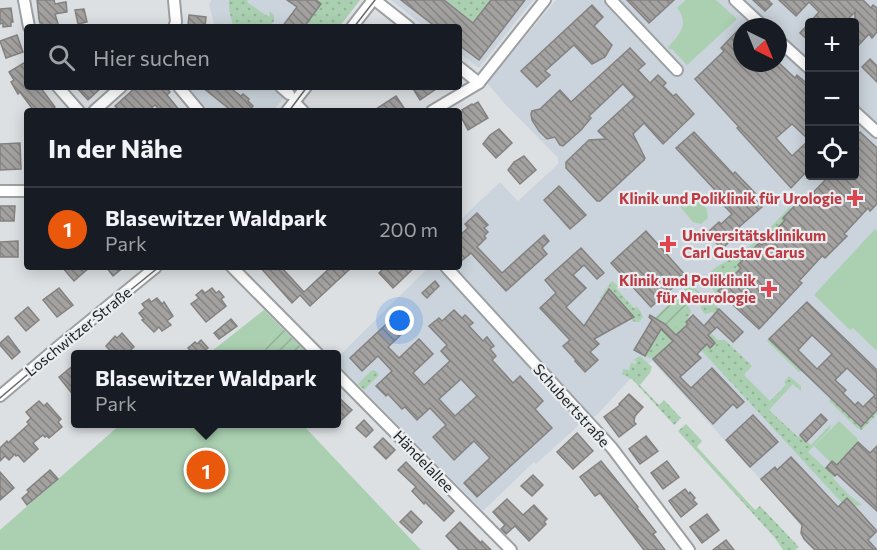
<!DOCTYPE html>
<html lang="de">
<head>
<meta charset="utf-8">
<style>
  :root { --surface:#171b24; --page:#20242c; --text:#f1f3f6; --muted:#9ea1a6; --line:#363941; --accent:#ea580c }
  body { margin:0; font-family:Commissioner,sans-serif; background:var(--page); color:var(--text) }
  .controls { position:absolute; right:18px; top:18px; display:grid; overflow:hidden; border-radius:6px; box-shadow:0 3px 15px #0003 }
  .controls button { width:54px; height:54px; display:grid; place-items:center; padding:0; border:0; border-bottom:2px solid var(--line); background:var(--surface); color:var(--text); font:30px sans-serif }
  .compass { position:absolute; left:733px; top:18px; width:54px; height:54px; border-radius:50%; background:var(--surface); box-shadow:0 3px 15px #0003; rotate:137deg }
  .you { position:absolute; left:400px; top:321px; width:21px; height:21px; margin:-15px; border:4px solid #fff; border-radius:50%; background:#1a73e8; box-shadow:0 0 0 9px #1a73e833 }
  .badge { display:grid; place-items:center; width:39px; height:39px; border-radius:50%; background:var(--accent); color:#fff; font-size:20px; font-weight:700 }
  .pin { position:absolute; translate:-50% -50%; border:3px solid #fff; box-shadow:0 2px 6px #0006 }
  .popup { position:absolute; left:71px; top:350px; width:270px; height:78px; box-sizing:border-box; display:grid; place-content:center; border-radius:6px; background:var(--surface); filter:drop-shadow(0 2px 4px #0005); font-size:20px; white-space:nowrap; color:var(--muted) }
  .popup b { font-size:22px; color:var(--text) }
  .popup::after { content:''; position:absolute; left:50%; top:100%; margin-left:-12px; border:12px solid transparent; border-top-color:var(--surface) }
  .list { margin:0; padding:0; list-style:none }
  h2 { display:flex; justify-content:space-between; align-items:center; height:78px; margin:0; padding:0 24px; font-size:26px }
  h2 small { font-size:20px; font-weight:400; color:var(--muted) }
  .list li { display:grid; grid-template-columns:39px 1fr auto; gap:18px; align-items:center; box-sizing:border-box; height:84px; padding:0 24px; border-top:2px solid var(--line) }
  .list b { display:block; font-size:22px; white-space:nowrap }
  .list p { margin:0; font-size:20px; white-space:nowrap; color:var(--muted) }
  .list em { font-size:20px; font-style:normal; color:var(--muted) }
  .icon { flex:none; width:33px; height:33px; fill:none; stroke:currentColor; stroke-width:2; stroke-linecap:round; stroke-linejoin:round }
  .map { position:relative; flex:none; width:877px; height:550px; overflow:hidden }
  .search { position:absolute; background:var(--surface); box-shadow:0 3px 15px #0003; left:24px; top:24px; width:438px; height:66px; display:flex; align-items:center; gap:15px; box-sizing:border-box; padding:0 21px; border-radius:6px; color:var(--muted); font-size:22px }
  .panel { position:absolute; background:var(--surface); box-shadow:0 3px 15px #0003; left:24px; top:108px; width:438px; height:162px; border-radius:6px }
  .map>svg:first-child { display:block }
</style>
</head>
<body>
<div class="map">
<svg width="877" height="550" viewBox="0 0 877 550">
  <defs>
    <pattern id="grass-dots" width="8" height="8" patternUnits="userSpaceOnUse" patternTransform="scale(1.5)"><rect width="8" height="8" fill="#aad0b1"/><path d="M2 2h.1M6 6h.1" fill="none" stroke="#92b298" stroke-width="1.8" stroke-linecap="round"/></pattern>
    <pattern id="garden-furrows" width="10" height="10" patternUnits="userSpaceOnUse" patternTransform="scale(1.5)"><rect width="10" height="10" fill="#aad0b1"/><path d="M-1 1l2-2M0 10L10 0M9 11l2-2" fill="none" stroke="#92b298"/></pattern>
    <pattern id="building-back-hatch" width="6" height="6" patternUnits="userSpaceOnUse" patternTransform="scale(1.5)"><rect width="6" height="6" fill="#a4a2a0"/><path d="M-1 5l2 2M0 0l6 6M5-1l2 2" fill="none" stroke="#858482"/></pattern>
  </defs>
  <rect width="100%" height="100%" fill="#dde0e3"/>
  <g fill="#cbd4dc" fill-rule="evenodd">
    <polygon points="211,0 360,0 339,27 215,27 209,5"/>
    <polygon points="391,0 533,0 479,68 459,53 459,27 425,27"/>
    <path d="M556,0H877V550H825L652,361L631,378L597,415L578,426L536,464L534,462L483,511L337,363V358L429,267H459V221L500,182L518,201L558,164V158L503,102L487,83ZM810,22H854V176H810ZM742,27H778V63H742Z"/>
    <polygon points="188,87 292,87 273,111 209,111"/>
  </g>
  <g fill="url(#grass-dots)">
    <polygon points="229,0 247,0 248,3 269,17 270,11 274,15 274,21 269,27 233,27 229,9"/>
    <polygon points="316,0 360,0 339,27 304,27 321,5"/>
    <polygon points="444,0 491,0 469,28 464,24 468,18"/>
    <path d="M802,192L804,196L795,205L794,204L790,207L791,209L783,218L790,225L771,246L751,252L749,251L741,260V268L716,294L707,281C709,266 727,263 738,255C762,238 783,215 802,192Z"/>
    <polygon points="612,281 618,286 616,288 634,308 637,307 641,312 643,317 639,322 634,322 631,318 609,290 602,299 600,298"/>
    <polygon points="688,286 689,288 693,286 701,294 700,295 694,290 683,301 689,307 691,312 686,322 710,347 715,343 708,335 711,333 718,340 725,340 752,366 744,375 770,401 786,385 784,382 789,376 801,386 801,391 793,384 769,410 798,437 800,435 811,445 831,424 830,429 808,452 834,476 833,478 848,494 862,505 854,506 847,498 842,503 701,350 706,345 688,325 682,329 680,335 653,359 645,356 660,331 668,336 687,308 677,297"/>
    <polygon points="706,299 708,299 719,309 715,314 712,312 705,314 701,309 701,305"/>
    <polygon points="769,339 802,371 799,372 767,341"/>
    <polygon points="640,356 652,367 650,373 640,385 659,405 664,400 681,418 674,425 632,379 630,379 625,375 622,375 623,369 629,370 631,363 636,364 636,361 633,360"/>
    <polygon points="374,370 377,372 379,375 364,390 358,384 371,371"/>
    <polygon points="831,399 860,427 877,410 877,414 862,430 857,428 829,401"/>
    <polygon points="686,424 702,441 697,447 755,510 760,506 799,547 795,550 783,550 775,538 678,431"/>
  </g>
  <g fill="#aad0b1">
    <path d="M686,0H716L737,19L687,65L672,49L670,50L668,47C679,36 690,23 677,8Z"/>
    <polygon points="690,196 695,196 707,209 708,218 701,224 693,222 681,208 681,204 685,208 692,201 688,197"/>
    <polygon points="875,229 877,231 877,351 853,328 850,330 814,295"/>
    <polygon points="264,310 281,327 271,337 262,354 208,354"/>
    <polygon points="839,421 857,438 858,442 837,465 831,463 814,446"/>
    <polygon points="121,424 302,424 421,550 0,550 0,530"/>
  </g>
  <g fill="url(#garden-furrows)">
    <polygon points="677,297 688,308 683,320 668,336 660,331 661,329 654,318"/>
    <polygon points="281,327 308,354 262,354 271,337"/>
  </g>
  <g fill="url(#building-back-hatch)" stroke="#848280" stroke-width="1.5" fill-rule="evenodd">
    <polygon points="37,0 54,0 55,4 66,2 67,12 55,14 59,27 43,27 42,23 40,23 39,19"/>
    <polygon points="287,0 316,0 321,4 304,27 282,27 297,7"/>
    <polygon points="401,0 444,0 473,23 491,0 525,0 479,60 459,45 459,27 436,27"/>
    <polygon points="627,0 674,0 649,23"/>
    <polygon points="753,0 768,0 772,4 765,11"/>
    <polygon points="779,0 863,0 871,8 873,5 877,8 877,32 872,38 869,34 855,49 855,12 845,22 810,22 810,42 800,33 819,12 809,2 796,16"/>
    <polygon points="592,5 603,17 594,26 612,45 605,57 592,64 574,45 545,71 550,75 537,87 521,71"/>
    <polygon points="11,8 13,22 11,22 11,26 3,27 3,23 0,24 0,9"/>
    <polygon points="84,9 87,22 78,24 75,10"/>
    <polygon points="189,15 206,17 205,27 188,27"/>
    <path d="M742,26V63H779L795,78L797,75L810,86V168L791,188L737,128L739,127L695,79L724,51L721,48ZM792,124L809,140L792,156L776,138Z"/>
    <polygon points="17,35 23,52 6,58 0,41"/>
    <polygon points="630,48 645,64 638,70 650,83 658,75 666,83 663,86 673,96 676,94 694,114 663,144 644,123 633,134 645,158 644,160 600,201 597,201 566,168 566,162 589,140 606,139 598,131 635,97 623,84 589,116 591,118 581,130 563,146 560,145 555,137 547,139 539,131 532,120 531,114 532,111 540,109 560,90 571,102"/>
    <polygon points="870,59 877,66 877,82 862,67"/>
    <polygon points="27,61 27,87 40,87 55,107 51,111 34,111 20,92 18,94 11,82 14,80 9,72"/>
    <polygon points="76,87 102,87 88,100"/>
    <polygon points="136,87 166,87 170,92 167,95 180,111 161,111 155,105 148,111 113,111 117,107 115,106"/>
    <polygon points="202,87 229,87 241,96 243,94 249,99 248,101 253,106 249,111 232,111"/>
    <polygon points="412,87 439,87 420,100"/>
    <polygon points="396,96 406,111 373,111"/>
    <polygon points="478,102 488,118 468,130 459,113 463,111 462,110 472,104 473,105"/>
    <polygon points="499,129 512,143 496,158 483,144 490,135"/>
    <polygon points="694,132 733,174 735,172 756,194 753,197 762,207 731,234 734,237 722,249 707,233 719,222 721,224 732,214 712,193 715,190 676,148"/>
    <polygon points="860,132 877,148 877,204 870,211 868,208 844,234 847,236 825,258 822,256 799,281 802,283 759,329 718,291 741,268 738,265 759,243 762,245 785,220 783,218 804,196 807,199 829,176 855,176 855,138"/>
    <polygon points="20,143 21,169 0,170 0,144"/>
    <polygon points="524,156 536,170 520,184 508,170 514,162"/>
    <polygon points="559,186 586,215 570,229 544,200"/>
    <polygon points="0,206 15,206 14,221 0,221"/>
    <polygon points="477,213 488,225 484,228 488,232 484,236 486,238 477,247 502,273 544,235 549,241 542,248 547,254 506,291 471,253 459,263 459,236 468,228 465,224"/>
    <polygon points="646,231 686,276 651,307 611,263"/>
    <polygon points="18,241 18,257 0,257 0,242"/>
    <polygon points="581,248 604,273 597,279 584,265 573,275 586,288 566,307 584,326 609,289 634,317 594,339 599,344 590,352 598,360 585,372 575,361 576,360 563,346 570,340 540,308 556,293 545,280"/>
    <polygon points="62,267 90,267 74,281"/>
    <polygon points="106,267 124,267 113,276"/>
    <polygon points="260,267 281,267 304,292 331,267 352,267 310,306 300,295 292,303"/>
    <polygon points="385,267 415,267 393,288 379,273"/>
    <polygon points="435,281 439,286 427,298 422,293"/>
    <polygon points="59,288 73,305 57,317 43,300"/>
    <polygon points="212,288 216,293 219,291 224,297 221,299 226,306 206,322 191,304 199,298 196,295 202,290 205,293"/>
    <polygon points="157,298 162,304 164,302 173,316 167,321 171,325 162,331 159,327 154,332 142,320 144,319 139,313 145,308 142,304 149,299 151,302"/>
    <path d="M807,302L877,370V410L861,427L769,339ZM812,335L832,354L817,369L798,350ZM847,368L875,395L863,407L858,402L855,405L843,393L846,390L835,380Z"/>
    <polygon points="28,307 39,320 26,331 15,318"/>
    <polygon points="719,309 743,332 733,342 717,327 708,335 715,343 710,348 707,344 697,354 701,358 680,377 691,388 712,368 744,402 737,408 733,404 713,424 653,359 673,341 661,329 645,356 634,350 652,320 649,317 650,315 665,324 676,335 688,324 686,322 693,315 704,326"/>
    <path d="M454,310L462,318L465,315L473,323L469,326L483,341L487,337L494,346L490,349L496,356L492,360L513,383L520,376L543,401L535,409L552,428L477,497L464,483L490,458L474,441L454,460L433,437L446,425L430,408L417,420L405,407L402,409L388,394L386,396L376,386L392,371L378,356L362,371L350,358L395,316L407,329L388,347L399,358L419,339L433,354L413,373L424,385L450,361L441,351L447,345L429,326L439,318L442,321ZM461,379L477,396L455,416L439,399Z"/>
    <polygon points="231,319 237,326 219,339 214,333"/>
    <polygon points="122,333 134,347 126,354 113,354 106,346 115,336 117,338"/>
    <polygon points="8,336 20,352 12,359 0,345 0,343"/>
    <polygon points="201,340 208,348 200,354 194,354 188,348 195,342 197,344"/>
    <polygon points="75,364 75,397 59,377"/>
    <polygon points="629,394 643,407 635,416 634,422 636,424 619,437 604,417 620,405 619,404"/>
    <polygon points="336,395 352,410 336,425"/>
    <polygon points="39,401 44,406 47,403 61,419 58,422 62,427 49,438 47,436 45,437 43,435 33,443 38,449 24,462 18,455 16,456 15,454 9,460 5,456 0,461 0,448 7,441 8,443 29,424 27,422 31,418 26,412"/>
    <polygon points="821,414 827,420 806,442 800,435"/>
    <polygon points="753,415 778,442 750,467 726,440"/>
    <polygon points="364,420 373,430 366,437 356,428"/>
    <polygon points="577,433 593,451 573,469 557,452"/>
    <polygon points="646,436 658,451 640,464 629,449"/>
    <polygon points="383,438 395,450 386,459 374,447"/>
    <polygon points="858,442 870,453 877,446 877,511 837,474 835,476 826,468 832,461 837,465"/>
    <polygon points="791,457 838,507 847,498 877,531 868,540 877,550 815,550 804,539 801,533 802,525 761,479 775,467 777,470"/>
    <polygon points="601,461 638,507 637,508 656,532 653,534 665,550 644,550 600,493 595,496 580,477"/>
    <polygon points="667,461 679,477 663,489 651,473"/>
    <polygon points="406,462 454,511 444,521 425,502 424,504 412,491 416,487 398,470"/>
    <polygon points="50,470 58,479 27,505 22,498 29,492 27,490"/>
    <polygon points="0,472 14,488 0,500"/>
    <polygon points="533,475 543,485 532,496 521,486"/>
    <polygon points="685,489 689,494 690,492 695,498 693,500 697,504 681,517 669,501"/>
    <polygon points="507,499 523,515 534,505 547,519 544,522 546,524 529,541 515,526 506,534 501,529 505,525 493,512"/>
    <polygon points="411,511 422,522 412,533 400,522"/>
    <polygon points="707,514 719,530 702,543 690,527"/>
    <polygon points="460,522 481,543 482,541 491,550 459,550 446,536"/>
    <polygon points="726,540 734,550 713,550"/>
  </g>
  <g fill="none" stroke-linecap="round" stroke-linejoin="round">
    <g stroke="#9da0a2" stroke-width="14">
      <g id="minor">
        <polyline points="24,0 29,27"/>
        <polyline points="174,0 176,22 174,27"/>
        <polyline points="375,0 409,27"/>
        <polyline points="611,0 677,70"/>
        <polyline points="735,0 764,27"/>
        <polyline points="352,27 373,0"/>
        <polyline points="778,40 810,69"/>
        <polyline points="459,67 479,83"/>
        <polyline points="58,87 79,111"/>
        <polyline points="179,87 199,111"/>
        <polyline points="281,87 289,94"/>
        <polyline points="294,102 303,111"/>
        <polyline points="94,111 121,87"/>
        <polyline points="287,111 306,87"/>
        <polyline points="432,111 479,83 545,0"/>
        <polyline points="854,111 877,132"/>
        <polyline points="0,191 27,191"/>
        <polyline points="232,267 318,354"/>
        <polyline points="446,267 612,448 689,550"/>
        <polyline points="336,373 511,550"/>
        <polyline points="0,396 59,346 156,267"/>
      </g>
    </g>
    <use href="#minor" stroke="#fff" stroke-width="10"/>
    <g stroke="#686a6c" stroke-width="1.5">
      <polyline points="354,27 375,0"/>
      <polyline points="289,111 307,87"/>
      <polyline points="0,398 60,347 159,267"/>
    </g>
  </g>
  <g fill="#e0444e" stroke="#eaedf0" stroke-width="2">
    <path d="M852 189h6v6h6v6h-6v6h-6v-6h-6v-6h6z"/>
    <path d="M665 235h6v6h6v6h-6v6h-6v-6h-6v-6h6z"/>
    <path d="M766 280h6v6h6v6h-6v6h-6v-6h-6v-6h6z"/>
  </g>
  <g text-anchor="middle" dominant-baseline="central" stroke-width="4.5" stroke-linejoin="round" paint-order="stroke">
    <g font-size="15" font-weight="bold" fill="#be3a42" stroke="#eaedf0" text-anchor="end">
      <text x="842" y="198">Klinik und Poliklinik für Urologie</text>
      <text x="682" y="235" text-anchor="start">Universitätsklinikum<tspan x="682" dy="17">Carl Gustav Carus</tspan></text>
      <text x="756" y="280">Klinik und Poliklinik<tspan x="756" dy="17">für Neurologie</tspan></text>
    </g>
    <g font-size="15" fill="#212223" stroke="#eaedf0">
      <text transform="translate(78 331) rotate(-39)">Loschwitzer Straße</text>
      <text transform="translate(572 405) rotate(48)">Schubertstraße</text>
      <text transform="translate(424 461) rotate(46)">Händelallee</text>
    </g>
  </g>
</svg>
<div class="controls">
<button>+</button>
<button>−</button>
<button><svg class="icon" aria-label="locate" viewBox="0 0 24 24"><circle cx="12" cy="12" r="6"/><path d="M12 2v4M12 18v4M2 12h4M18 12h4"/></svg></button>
</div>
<svg class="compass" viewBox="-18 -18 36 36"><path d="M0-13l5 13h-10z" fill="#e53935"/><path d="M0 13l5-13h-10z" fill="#9ea1a6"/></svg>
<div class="you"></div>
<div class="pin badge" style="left:206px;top:470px">1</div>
<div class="popup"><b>Blasewitzer Waldpark</b>Park</div>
<div class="search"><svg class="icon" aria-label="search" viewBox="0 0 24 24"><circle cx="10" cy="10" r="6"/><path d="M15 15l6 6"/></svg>Hier suchen</div>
<section class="panel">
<h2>In der Nähe<small></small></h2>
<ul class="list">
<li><span class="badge">1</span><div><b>Blasewitzer Waldpark</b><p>Park</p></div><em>200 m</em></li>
</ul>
</section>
</div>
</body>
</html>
